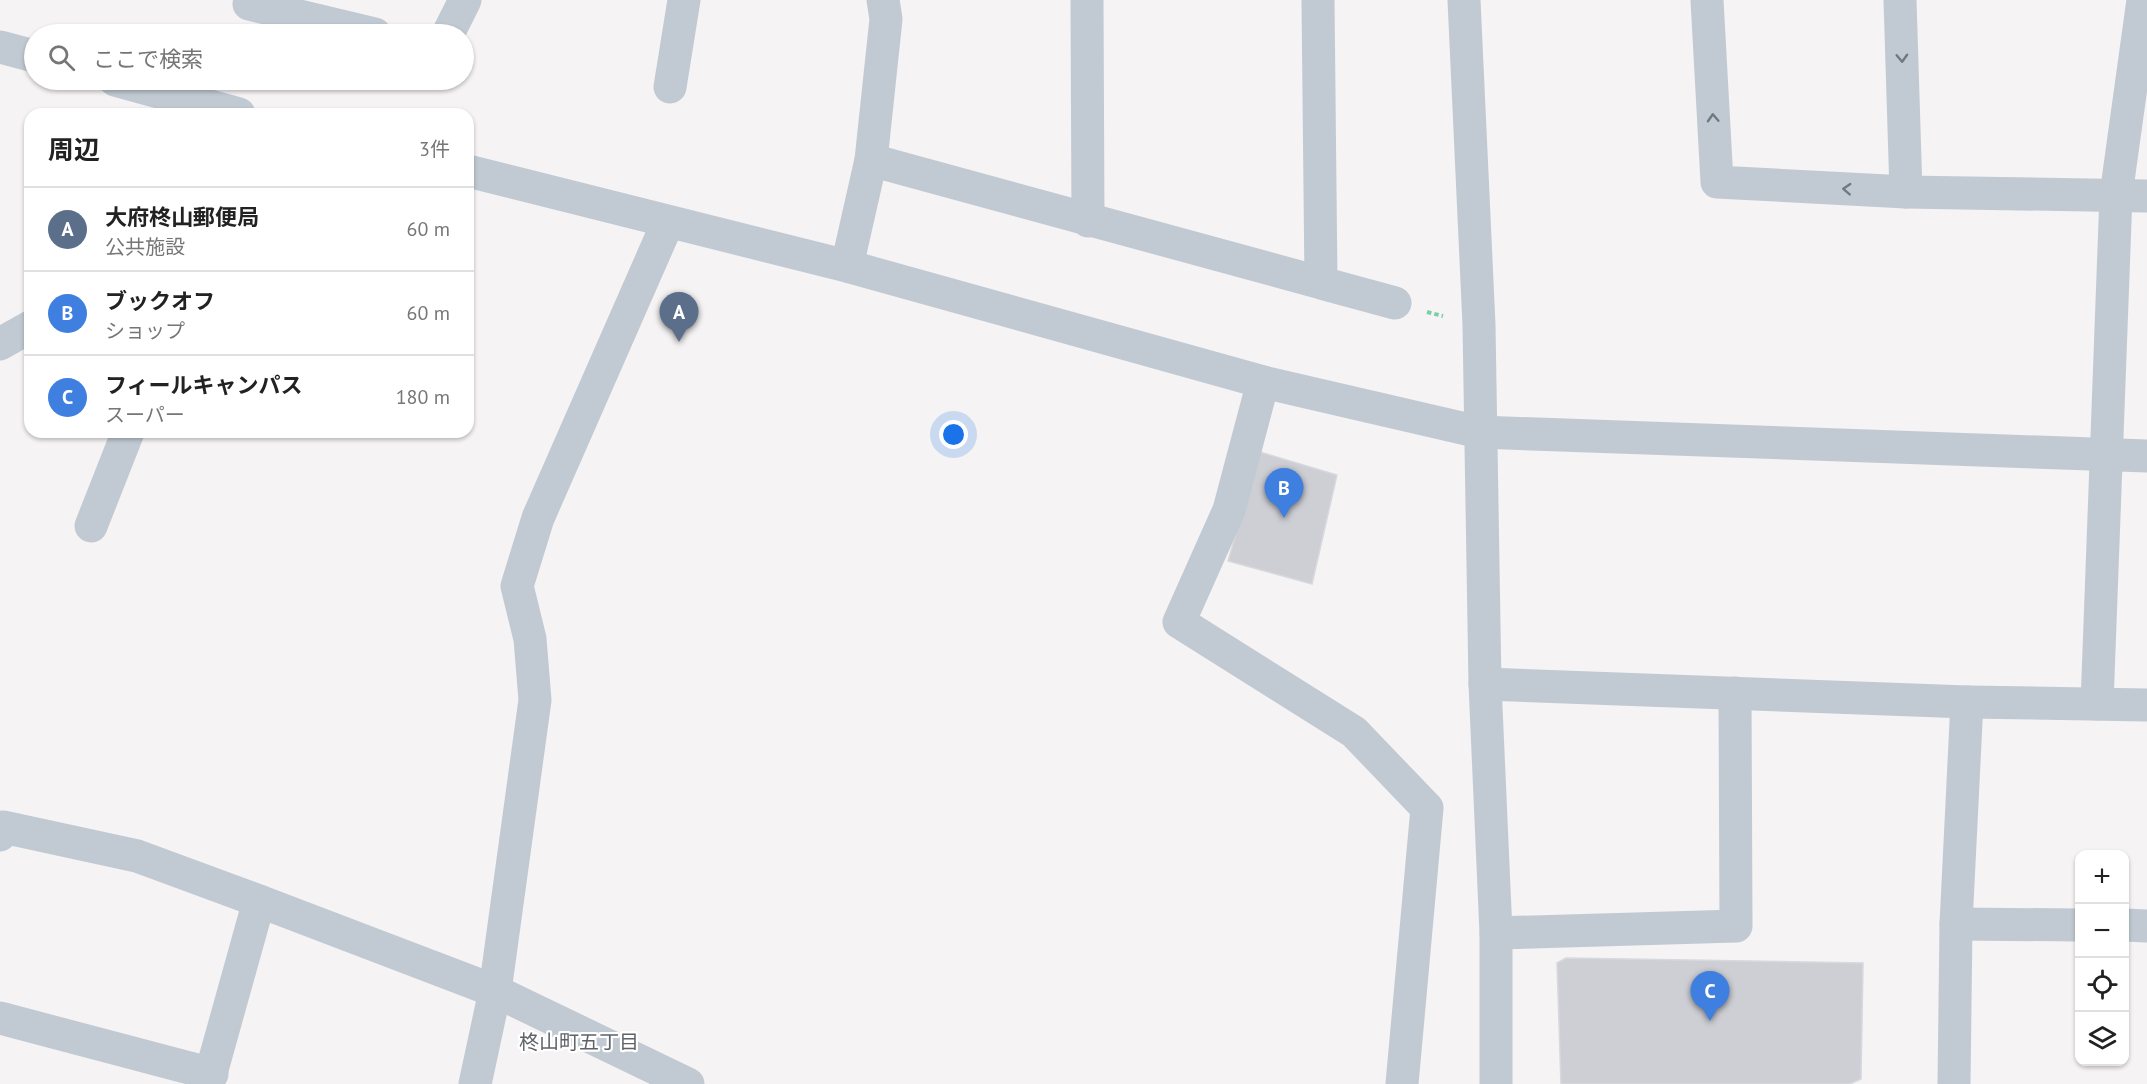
<!DOCTYPE html>
<html lang="ja">
<head>
<meta charset="utf-8">
<style>
  :root { --surface:#fff; --page:#f6f6f6; --text:#222; --muted:#767676; --line:#e0e0e0; --accent:#0b8043 }
  body { margin:0; font-family:"PT Sans","Noto Sans JP",sans-serif; background:var(--page); color:var(--text) }
  .controls { position:absolute; right:18px; bottom:18px; display:grid; overflow:hidden; border-radius:12px; box-shadow:0 2px 4px #0004 }
  .controls button { width:54px; height:54px; display:grid; place-items:center; padding:0; border:0; border-bottom:2px solid var(--line); background:var(--surface); color:var(--text); font:30px sans-serif }
  .you { position:absolute; left:954px; top:435px; width:21px; height:21px; margin:-15px; border:4px solid #fff; border-radius:50%; background:#1a73e8; box-shadow:0 0 0 9px #1a73e833 }
  .badge { display:grid; place-items:center; width:39px; height:39px; border-radius:50%; background:var(--accent); color:#fff; font-size:20px; font-weight:700 }
  .pin { position:absolute; translate:-50% -50px; filter:drop-shadow(0 2px 3px #0008) }
  .pin::after { content:''; position:absolute; top:32px; width:21px; height:18px; background:inherit; clip-path:polygon(0 0,100% 0,50% 100%) }
  .list { margin:0; padding:0; list-style:none }
  h2 { display:flex; justify-content:space-between; align-items:center; height:78px; margin:0; padding:0 24px; font-size:26px }
  h2 small { font-size:20px; font-weight:400; color:var(--muted) }
  .list li { display:grid; grid-template-columns:39px 1fr auto; gap:18px; align-items:center; box-sizing:border-box; height:84px; padding:0 24px; border-top:2px solid var(--line) }
  .list b { display:block; font-size:22px; white-space:nowrap }
  .list p { margin:0; font-size:20px; white-space:nowrap; color:var(--muted) }
  .list em { font-size:20px; font-style:normal; color:var(--muted) }
  .icon { flex:none; width:33px; height:33px; fill:none; stroke:currentColor; stroke-width:2; stroke-linecap:round; stroke-linejoin:round }
  .map { position:relative; flex:none; width:2147px; height:1084px; overflow:hidden }
  .search { position:absolute; background:var(--surface); box-shadow:0 2px 4px #0004; left:24px; top:24px; width:450px; height:66px; display:flex; align-items:center; gap:15px; box-sizing:border-box; padding:0 21px; border-radius:33px; color:var(--muted); font-size:22px }
  .panel { position:absolute; background:var(--surface); box-shadow:0 2px 4px #0004; left:24px; top:108px; width:450px; height:330px; border-radius:18px }
  .map>svg:first-child { display:block }
</style>
</head>
<body>
<div class="map">
<svg width="2147" height="1084" viewBox="0 0 2147 1084">
  <rect width="100%" height="100%" fill="#f5f3f3"/>
  <g fill="#cdcfd5" stroke="#d7d9de" stroke-width="1.5">
    <polygon points="1260,452 1337,475 1312,584 1228,561"/>
    <polygon points="1566,958 1863,963 1861,1079 1850,1084 1561,1084 1557,963"/>
  </g>
  <g fill="none" stroke-linecap="round" stroke-linejoin="round">
    <polyline stroke="#7ad0a6" stroke-width="4" stroke-dasharray="4.5 3" stroke-linecap="butt" points="1427,312 1443,316"/>
    <g stroke="#c1cad2" stroke-width="33">
      <polyline points="250,0 249,4 375,34"/>
      <polyline points="1087,0 1088,221"/>
      <polyline points="1464,0 1479,325 1485,684 1496,933 1496,1084"/>
      <polyline points="1707,0 1717,182 1906,192 2147,196"/>
      <polyline points="1900,0 1906,192"/>
      <polyline points="448,34 465,0"/>
      <polyline points="0,47 34,56"/>
      <polyline points="115,80 239,114"/>
      <polyline points="670,87 684,0"/>
      <polyline points="871,160 1395,303 1321,283 1318,0"/>
      <polyline points="468,171 847,266 1263,382 1479,432 2147,456"/>
      <polyline points="847,266 871,160 886,19 883,0"/>
      <polyline points="0,344 30,327"/>
      <polyline points="1263,382 1229,510 1179,622 1354,732 1427,808 1402,1084"/>
      <polyline points="91,526 128,432"/>
      <polyline points="1485,684 1967,702 2147,705"/>
      <polyline points="2097,704 2116,195 2143,0"/>
      <polyline points="0,835 3,827 137,856 259,901 495,991 688,1084"/>
      <polyline points="1956,924 2080,925"/>
      <polyline points="2124,925 2147,926"/>
      <polyline points="1496,933 1736,926 1735,693"/>
      <polyline points="0,1018 212,1074"/>
      <polyline points="208,1084 259,901"/>
      <polyline points="475,1084 495,991 535,700 530,639 517,586 538,518 668,222"/>
      <polyline points="1954,1084 1956,924 1967,702"/>
    </g>
  </g>
  <defs><path id="oneway-chevron" d="M-2-3.5L2.5 0L-2 3.5" fill="none" stroke-width="1.6" stroke-linecap="round" stroke-linejoin="round" transform="scale(1.5)"/></defs>
  <g stroke="#6e7983">
    <use href="#oneway-chevron" transform="translate(1902 58) rotate(88)"/>
    <use href="#oneway-chevron" transform="translate(1713 118) rotate(-93)"/>
    <use href="#oneway-chevron" transform="translate(1847 189) rotate(-177)"/>
  </g>
  <g text-anchor="middle" dominant-baseline="central" stroke-width="4.5" stroke-linejoin="round" paint-order="stroke">
    <g font-size="20" fill="#5f6368" stroke="#fff">
      <text x="579" y="1042">柊山町五丁目</text>
    </g>
  </g>
</svg>
<div class="controls">
<button>+</button>
<button>−</button>
<button><svg class="icon" aria-label="locate" viewBox="0 0 24 24"><circle cx="12" cy="12" r="6"/><path d="M12 2v4M12 18v4M2 12h4M18 12h4"/></svg></button>
<button><svg class="icon" aria-label="layers" viewBox="0 0 24 24"><path d="M12 4l9 5-9 5-9-5zM3 14l9 5 9-5"/></svg></button>
</div>
<div class="you"></div>
<div class="pin badge" style="left:679px;top:342px;background:#5c6f8a">A</div>
<div class="pin badge" style="left:1284px;top:518px;background:#3f7fe0">B</div>
<div class="pin badge" style="left:1710px;top:1021px;background:#3f7fe0">C</div>
<div class="search"><svg class="icon" aria-label="search" viewBox="0 0 24 24"><circle cx="10" cy="10" r="6"/><path d="M15 15l6 6"/></svg>ここで検索</div>
<section class="panel">
<h2>周辺<small>3件</small></h2>
<ul class="list">
<li><span class="badge" style="background:#5c6f8a">A</span><div><b>大府柊山郵便局</b><p>公共施設</p></div><em>60 m</em></li>
<li><span class="badge" style="background:#3f7fe0">B</span><div><b>ブックオフ</b><p>ショップ</p></div><em>60 m</em></li>
<li><span class="badge" style="background:#3f7fe0">C</span><div><b>フィールキャンパス</b><p>スーパー</p></div><em>180 m</em></li>
</ul>
</section>
</div>
</body>
</html>
